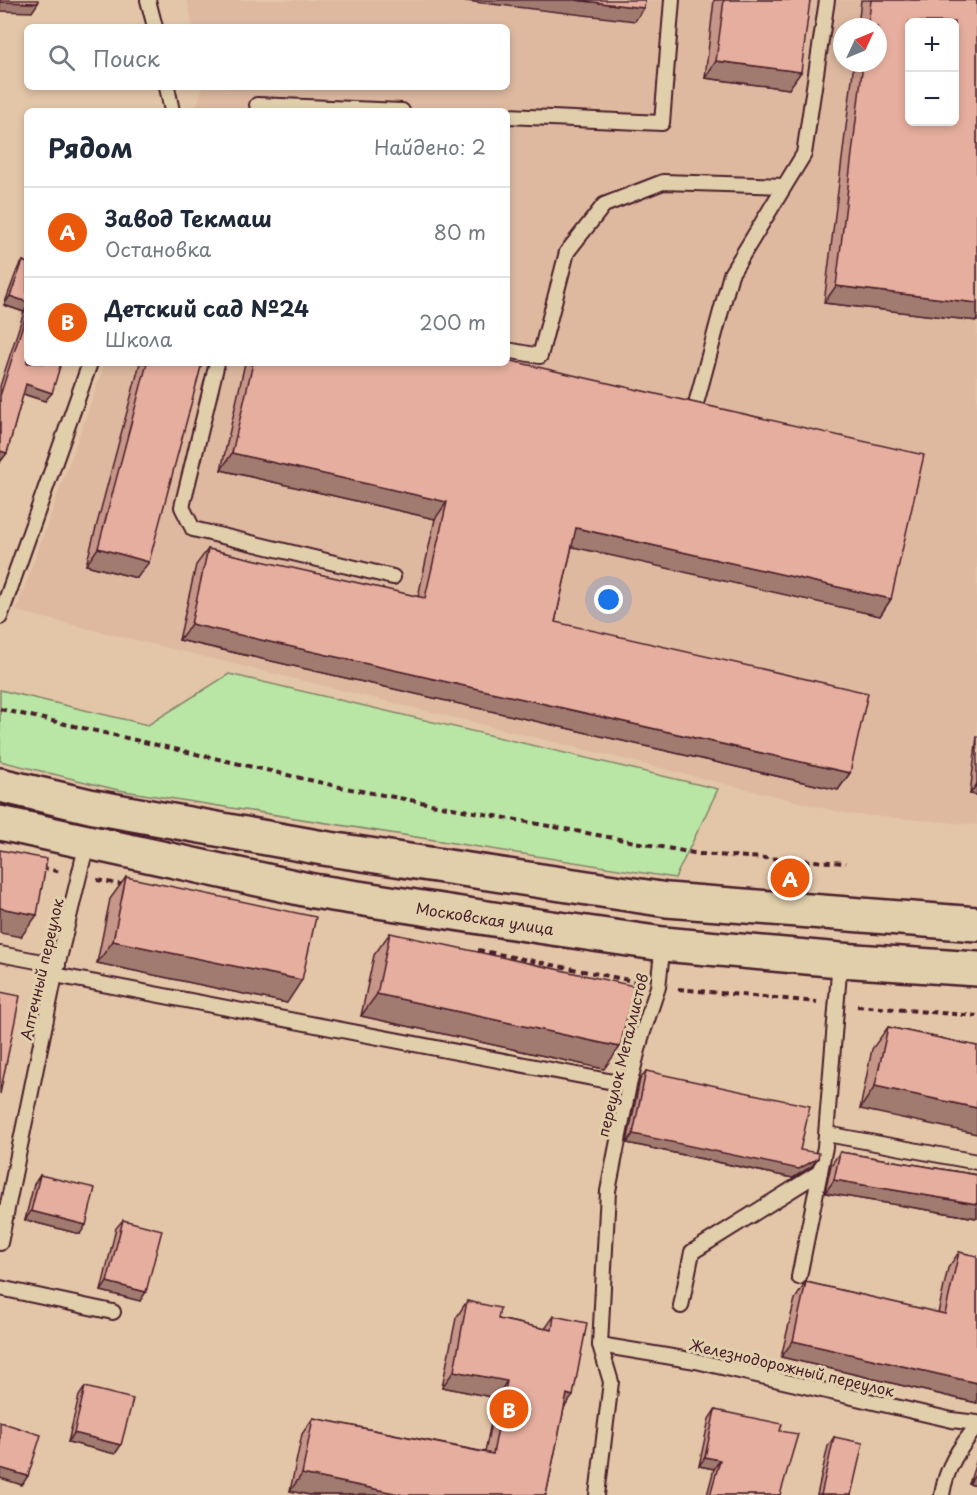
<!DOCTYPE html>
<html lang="ru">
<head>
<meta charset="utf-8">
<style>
  :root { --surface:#fff; --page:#f2f2f3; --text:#1f2937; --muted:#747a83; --line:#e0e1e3; --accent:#ea580c }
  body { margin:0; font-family:"Playpen Sans",sans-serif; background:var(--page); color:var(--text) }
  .controls { position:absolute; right:18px; top:18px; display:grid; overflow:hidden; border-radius:9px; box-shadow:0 3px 9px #0003 }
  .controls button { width:54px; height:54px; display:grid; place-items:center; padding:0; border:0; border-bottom:2px solid var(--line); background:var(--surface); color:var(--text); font:30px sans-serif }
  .compass { position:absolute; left:833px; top:18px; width:54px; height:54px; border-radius:50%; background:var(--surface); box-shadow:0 3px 9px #0003; rotate:46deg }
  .you { position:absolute; left:609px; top:600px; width:21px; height:21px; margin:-15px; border:4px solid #fff; border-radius:50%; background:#1a73e8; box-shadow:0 0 0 9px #1a73e833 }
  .badge { display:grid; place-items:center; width:39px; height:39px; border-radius:50%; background:var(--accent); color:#fff; font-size:20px; font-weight:700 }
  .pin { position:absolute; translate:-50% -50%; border:3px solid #fff; box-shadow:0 2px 6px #0006 }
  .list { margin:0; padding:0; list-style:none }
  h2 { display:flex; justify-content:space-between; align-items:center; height:78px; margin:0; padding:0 24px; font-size:26px }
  h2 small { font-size:20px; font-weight:400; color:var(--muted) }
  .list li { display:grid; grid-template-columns:39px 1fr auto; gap:18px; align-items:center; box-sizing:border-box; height:90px; padding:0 24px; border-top:2px solid var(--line) }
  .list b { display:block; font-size:22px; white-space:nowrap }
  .list p { margin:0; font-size:20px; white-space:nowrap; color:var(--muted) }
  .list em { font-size:20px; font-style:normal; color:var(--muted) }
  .icon { flex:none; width:33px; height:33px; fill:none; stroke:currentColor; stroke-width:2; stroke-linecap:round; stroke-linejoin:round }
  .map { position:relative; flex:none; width:977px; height:1495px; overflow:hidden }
  .search { position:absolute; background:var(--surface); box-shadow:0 3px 9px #0003; left:24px; top:24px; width:486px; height:66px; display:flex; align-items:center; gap:15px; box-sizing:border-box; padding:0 21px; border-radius:9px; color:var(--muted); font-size:22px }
  .panel { position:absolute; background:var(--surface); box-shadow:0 3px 9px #0003; left:24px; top:108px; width:486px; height:258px; border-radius:9px }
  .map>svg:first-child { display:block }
</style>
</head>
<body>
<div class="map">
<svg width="977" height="1495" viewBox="0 0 977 1495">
  <rect width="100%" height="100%" fill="#e3c6a8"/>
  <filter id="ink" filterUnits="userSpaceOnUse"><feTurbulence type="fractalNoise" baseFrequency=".0167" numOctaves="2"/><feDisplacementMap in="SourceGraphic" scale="12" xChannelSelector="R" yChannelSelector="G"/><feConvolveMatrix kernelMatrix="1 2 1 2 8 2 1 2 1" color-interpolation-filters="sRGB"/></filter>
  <g filter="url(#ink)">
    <path fill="#deb9a0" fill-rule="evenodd" d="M187,0H977V825L848,814L16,611L105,363H507V111H195L203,87H507V27H193ZM910,22H954V122H910ZM842,27H878V63H842Z"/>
    <polygon fill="#b9e6a4" stroke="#828268" stroke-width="1.5" points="229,674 718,789 675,878 118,790 0,761 0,690 148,725"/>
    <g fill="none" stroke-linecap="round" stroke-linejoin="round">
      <g stroke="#4a1f2b" stroke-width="18">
        <g id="service">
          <polyline points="148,0 155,27"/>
          <polyline points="167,87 172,111"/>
          <polyline points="257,105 402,111"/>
          <polyline points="507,116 662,123 672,0"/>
          <polyline points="507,350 540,356 567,252 604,205 663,182 784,186"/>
          <polyline points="217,363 182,507 193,529 393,577"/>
          <polyline points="697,400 731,274 804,154 827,0"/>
          <polyline points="0,617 90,363"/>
          <polyline points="0,954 58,965"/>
          <polyline points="55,975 629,1085"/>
          <polyline points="827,1134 977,1162"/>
          <polyline points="0,1243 55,975 87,843"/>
          <polyline points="799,1277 825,1147 840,960"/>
          <polyline points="0,1288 113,1312"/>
          <polyline points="681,1306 692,1252 820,1172"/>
          <polyline points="600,1345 696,1361 952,1420 977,1423"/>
          <polyline points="597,1495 611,1382 600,1345 608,1191 629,1085 641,1038 658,987 663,944"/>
          <path d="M942,1495C946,1467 960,1447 977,1426"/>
        </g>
      </g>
      <g stroke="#4a1f2b" stroke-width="38">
        <g id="primary">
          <polyline points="0,785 94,807 323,848 667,900 977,924"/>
          <polyline points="0,823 313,891 545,927 663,944 840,960 977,969"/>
        </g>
      </g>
      <g stroke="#4a1f2b" stroke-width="4" stroke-dasharray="6 4.5" stroke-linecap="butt">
        <polyline points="0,709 340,787 699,854 846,863"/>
        <polyline points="42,868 61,872"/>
        <polyline points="97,880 125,885"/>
        <polyline points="478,950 638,982"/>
        <polyline points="678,989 817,1002"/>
        <polyline points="857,1006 977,1016"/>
      </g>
      <use href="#service" stroke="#e1cfac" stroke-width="14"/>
      <use href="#primary" stroke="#e1cfac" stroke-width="33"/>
    </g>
    <g fill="#c69688" stroke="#4a1f2b" stroke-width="1.5">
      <polygon points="714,0 810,0 789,89 705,78"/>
      <polygon points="861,0 977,0 977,321 824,303 854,63 878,63 878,27 858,27"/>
      <polygon points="23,261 27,263 27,363 45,401 23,394 7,453 0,462 0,386 24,312 4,305 17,270"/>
      <polygon points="140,363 202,363 137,578 86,565"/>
      <polygon points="245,363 507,363 891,599 880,616 572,546 555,622 850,773 838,790 179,640 196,565 208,549 418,597 435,519 221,470"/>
      <polygon points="977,736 977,795 970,794"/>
      <polygon points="126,877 287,1003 97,963 110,899"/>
      <polygon points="390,933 604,1069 361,1016 374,955"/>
      <polygon points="888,1027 977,1046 860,1109 872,1049"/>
      <polygon points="646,1071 800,1150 818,1158 812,1166 793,1178 627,1143 640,1079"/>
      <polygon points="840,1152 977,1175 977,1218 825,1193 831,1165"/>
      <polygon points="40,1175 80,1234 25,1220 34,1184"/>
      <polygon points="123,1220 146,1292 140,1301 101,1291 116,1228"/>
      <polygon points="959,1252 977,1256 977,1403 781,1357 795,1299 806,1282 938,1313 948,1268"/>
      <polygon points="467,1301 498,1319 545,1329 554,1316 564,1408 546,1495 310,1495 290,1491 302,1434 313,1418 485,1452 496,1398 442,1387 456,1318"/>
      <polygon points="85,1387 121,1445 115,1454 68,1442 79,1396"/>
      <polygon points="715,1410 780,1431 780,1495 707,1495 714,1469 699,1466 709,1419"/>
      <polygon points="834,1437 851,1495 817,1495 828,1446"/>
      <polygon points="977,1459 977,1486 969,1484"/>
    </g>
    <g fill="#a17a6f" stroke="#4a1f2b" stroke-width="1.5">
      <polygon points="457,0 575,0 644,8 635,21"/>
      <polygon points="0,2 38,3 32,12 0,11"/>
      <polygon points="716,61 801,72 789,89 705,78"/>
      <polygon points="836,286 977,303 977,321 824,303"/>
      <polygon points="10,296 27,302 27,307 24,312 4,305"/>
      <polygon points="26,384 52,393 45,401 20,393"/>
      <polygon points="0,451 7,453 0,462"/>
      <polygon points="232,453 447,502 435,519 221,470"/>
      <polygon points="576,528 891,599 880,616 564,545"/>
      <polygon points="98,548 149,562 137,578 86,565"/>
      <polygon points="191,624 850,773 838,790 179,640"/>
      <polygon points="977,784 977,795 970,794"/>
      <polygon points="0,908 37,915 21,937 0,933"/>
      <polygon points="113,941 302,980 287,1003 97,963"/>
      <polygon points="377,994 620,1047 604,1069 361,1016"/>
      <polygon points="875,1086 977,1108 977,1134 860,1109"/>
      <polygon points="633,1134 818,1158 812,1166 793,1178 627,1143"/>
      <polygon points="834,1180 977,1204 977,1218 825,1193"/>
      <polygon points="31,1211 86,1225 80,1234 25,1220"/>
      <polygon points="107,1282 146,1292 140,1301 101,1291"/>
      <polygon points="793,1341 977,1383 977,1403 781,1357"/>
      <polygon points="454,1371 507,1381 496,1398 442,1387"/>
      <polygon points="567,1394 573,1396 561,1412"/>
      <polygon points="74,1433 121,1445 115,1454 68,1442"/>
      <polygon points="705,1457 720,1460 714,1469 699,1466"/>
      <polygon points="0,1468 28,1476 22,1485 0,1478"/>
      <polygon points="302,1474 404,1495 310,1495 290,1491"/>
      <polygon points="975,1475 977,1475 977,1486 969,1484"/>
    </g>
    <g fill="#e6ae9e" stroke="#4a1f2b" stroke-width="1.5" fill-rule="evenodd">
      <polygon points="0,0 38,0 38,3 0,2"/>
      <polygon points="575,0 645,0 644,8"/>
      <polygon points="724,0 810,0 801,72 716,61"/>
      <path d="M871,0H977V303L836,286L863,63H878V27H868ZM909,22H954V122H909Z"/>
      <polygon points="23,261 27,263 27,302 10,296"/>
      <polygon points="27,312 27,363 61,363 52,393 26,384 7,453 0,451 0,396"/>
      <polygon points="507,360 924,455 891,599 576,528 555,622 868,693 850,773 191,624 208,549 425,598 447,502 232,453 253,363 507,363"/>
      <polygon points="147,363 202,363 149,562 98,548"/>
      <polygon points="0,850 47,859 37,915 0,908"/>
      <polygon points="126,877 316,917 302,980 113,941"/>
      <polygon points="390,933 634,986 620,1047 377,994"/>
      <polygon points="0,992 20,996 0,1094"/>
      <polygon points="888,1027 977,1046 977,1108 875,1086"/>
      <polygon points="646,1071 810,1106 800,1150 819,1153 818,1158 799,1169 633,1134"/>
      <polygon points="840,1152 977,1175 977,1204 834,1180"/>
      <polygon points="40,1175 95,1188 86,1225 31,1211"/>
      <polygon points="123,1220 162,1230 146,1292 107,1282"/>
      <polygon points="959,1252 977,1256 977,1383 793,1341 806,1282 945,1314"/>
      <polygon points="467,1301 500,1308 498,1319 552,1330 554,1316 587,1323 573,1396 567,1394 546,1495 404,1495 302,1474 313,1418 493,1454 507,1381 454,1371"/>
      <polygon points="85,1387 133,1399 121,1445 74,1433"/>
      <polygon points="715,1410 782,1424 780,1431 798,1434 780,1495 710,1495 720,1460 705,1457"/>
      <polygon points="0,1422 41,1435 28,1476 0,1468"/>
      <polygon points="834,1437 863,1443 851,1495 821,1495"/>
    </g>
  </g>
  <g text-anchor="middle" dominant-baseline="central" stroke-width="6" stroke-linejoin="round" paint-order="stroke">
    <g font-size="15" fill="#4a1f2b" stroke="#e1cfac">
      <text transform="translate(485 918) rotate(9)">Московская улица</text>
      <text transform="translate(41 969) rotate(-77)">Аптечный переулок</text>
      <text transform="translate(622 1055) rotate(-76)">переулок Металлистов</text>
      <text transform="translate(792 1367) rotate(13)">Железнодорожный переулок</text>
    </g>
  </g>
</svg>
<div class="controls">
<button>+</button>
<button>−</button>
</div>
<svg class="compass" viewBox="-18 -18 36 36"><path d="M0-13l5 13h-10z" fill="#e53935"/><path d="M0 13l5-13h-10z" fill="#747a83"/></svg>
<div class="you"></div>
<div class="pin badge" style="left:790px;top:878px">A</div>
<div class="pin badge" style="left:509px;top:1409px">B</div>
<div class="search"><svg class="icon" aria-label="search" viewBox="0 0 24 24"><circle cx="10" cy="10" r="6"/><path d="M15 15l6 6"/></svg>Поиск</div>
<section class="panel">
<h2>Рядом<small>Найдено: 2</small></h2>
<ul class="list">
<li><span class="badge">A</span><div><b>Завод Текмаш</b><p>Остановка</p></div><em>80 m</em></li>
<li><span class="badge">B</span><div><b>Детский сад №24</b><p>Школа</p></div><em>200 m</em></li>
</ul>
</section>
</div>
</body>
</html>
